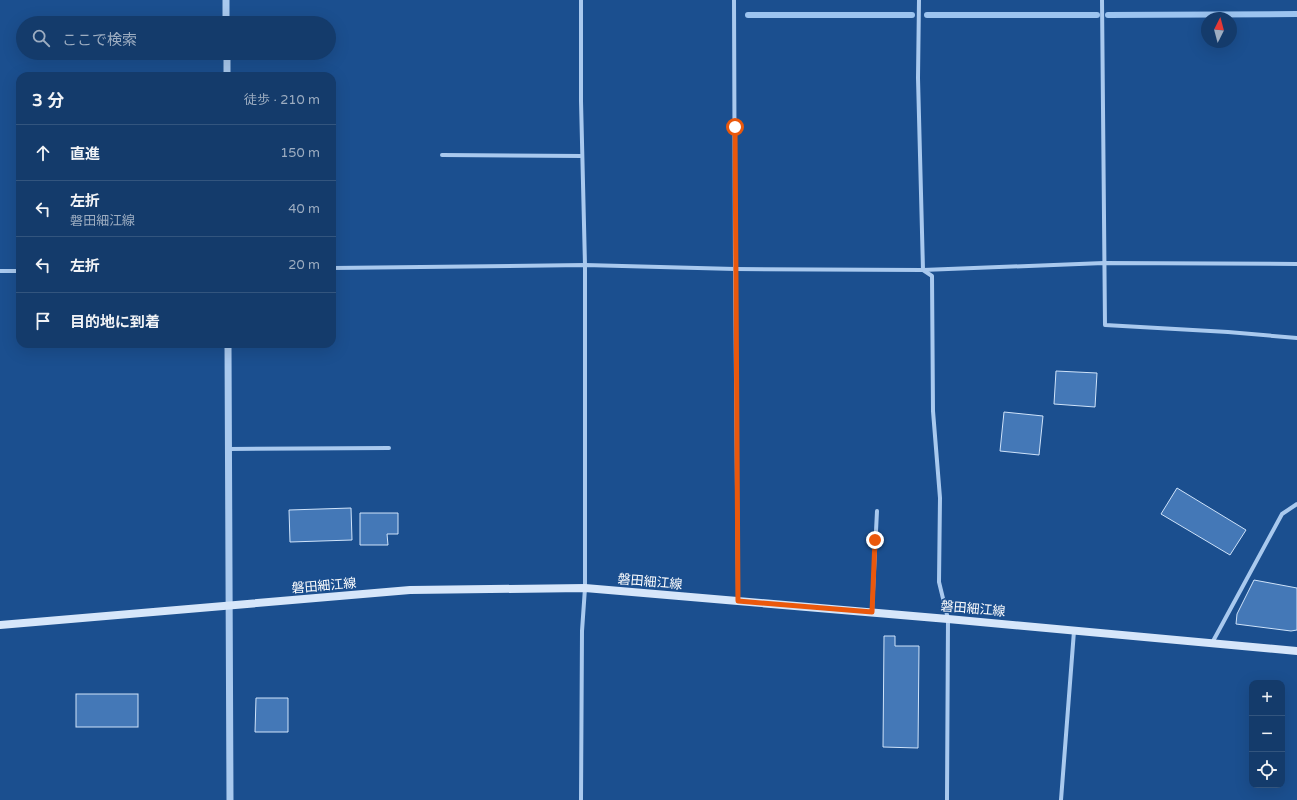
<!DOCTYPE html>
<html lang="ja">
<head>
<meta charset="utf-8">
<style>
  :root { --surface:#143b6b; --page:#1d4271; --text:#f1f3f6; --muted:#9dadc1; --line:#33557e }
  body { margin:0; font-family:"Varela Round","Noto Sans JP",sans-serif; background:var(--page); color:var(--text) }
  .controls { position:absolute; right:12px; bottom:12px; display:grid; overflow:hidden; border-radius:8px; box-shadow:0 4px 16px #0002 }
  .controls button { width:36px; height:36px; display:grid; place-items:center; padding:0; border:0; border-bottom:1px solid var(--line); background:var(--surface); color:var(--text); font:20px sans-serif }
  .compass { position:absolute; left:1201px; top:12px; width:36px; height:36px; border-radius:50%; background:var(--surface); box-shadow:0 4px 16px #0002; rotate:6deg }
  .stop { position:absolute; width:12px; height:12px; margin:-9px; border:3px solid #ea580c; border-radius:50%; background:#fff }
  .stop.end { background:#ea580c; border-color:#fff; box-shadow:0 1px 4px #0008 }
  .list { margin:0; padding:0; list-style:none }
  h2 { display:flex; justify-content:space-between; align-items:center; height:52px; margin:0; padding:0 16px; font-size:17px }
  h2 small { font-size:13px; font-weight:400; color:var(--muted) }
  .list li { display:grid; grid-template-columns:26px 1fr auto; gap:12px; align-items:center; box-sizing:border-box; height:56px; padding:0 16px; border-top:1px solid var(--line) }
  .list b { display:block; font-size:15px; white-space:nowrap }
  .list p { margin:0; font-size:13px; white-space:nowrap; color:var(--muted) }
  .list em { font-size:13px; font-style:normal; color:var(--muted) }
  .icon { flex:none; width:22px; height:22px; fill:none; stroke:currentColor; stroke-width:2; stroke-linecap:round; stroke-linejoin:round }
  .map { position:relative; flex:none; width:1297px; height:800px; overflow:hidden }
  .search { position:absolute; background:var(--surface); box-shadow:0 4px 16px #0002; left:16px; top:16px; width:320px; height:44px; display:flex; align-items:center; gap:10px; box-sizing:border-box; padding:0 14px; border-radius:22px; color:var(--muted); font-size:15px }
  .panel { position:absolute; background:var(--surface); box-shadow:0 4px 16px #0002; left:16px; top:72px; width:320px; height:276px; border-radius:12px }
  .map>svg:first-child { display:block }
</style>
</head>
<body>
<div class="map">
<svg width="1297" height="800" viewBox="0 0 1297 800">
  <rect width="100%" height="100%" fill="#1b4f8f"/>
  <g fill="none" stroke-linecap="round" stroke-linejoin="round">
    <g stroke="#9cc4f0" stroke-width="6">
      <polyline points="748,15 912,15"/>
      <polyline points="927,15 1097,15"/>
      <polyline points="1108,15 1297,14"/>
    </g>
  </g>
  <g fill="#4478b7" stroke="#cfe3fa">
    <polygon points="1056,371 1097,373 1095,407 1054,404"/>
    <polygon points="1004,412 1043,416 1039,455 1000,451"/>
    <polygon points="1177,488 1246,530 1230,555 1161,514"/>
    <polygon points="351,508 352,540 290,542 289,510"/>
    <polygon points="360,513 398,513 398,534 387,534 388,545 360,545"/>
    <polygon points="1254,580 1297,588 1297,630 1291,631 1236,624 1237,614"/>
    <polygon points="884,636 895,636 895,646 919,646 918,748 883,747"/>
    <rect x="76" y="694" width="62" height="33"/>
    <polygon points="256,698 288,698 288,732 255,732"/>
  </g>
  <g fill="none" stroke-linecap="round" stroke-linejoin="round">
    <g stroke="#a9c9ee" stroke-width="4">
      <polyline points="734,0 735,269 738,601"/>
      <polyline points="919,0 918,78 923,270 932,276 933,411 940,498 939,582 948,619 947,800"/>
      <polyline points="1102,0 1105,325 1228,332 1297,338"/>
      <polyline points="442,155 582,156"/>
      <polyline points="332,268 585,265 735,269 923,270 1104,263 1297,264"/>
      <polyline points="0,271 20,271"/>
      <polyline points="229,449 389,448"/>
      <polyline points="872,612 877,511"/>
      <polyline points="1212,643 1282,514 1297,504"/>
      <polyline points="581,800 582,631 585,588 585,265 581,101 581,0"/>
      <polyline points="1061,800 1074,631"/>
    </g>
    <g stroke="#a9c9ee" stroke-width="7">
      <polyline points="226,0 226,23"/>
      <polyline points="227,53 227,76"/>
      <polyline points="228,344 230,800"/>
    </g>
    <polyline stroke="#d6e6fa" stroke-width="8" points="0,625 410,590 585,588 948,619 1297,651"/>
  </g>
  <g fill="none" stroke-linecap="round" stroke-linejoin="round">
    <polyline stroke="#ea580c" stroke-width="5" points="735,127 738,601 872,612 875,540"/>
  </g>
  <g text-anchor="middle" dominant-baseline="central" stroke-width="3" stroke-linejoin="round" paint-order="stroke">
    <g font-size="13" fill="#fff" stroke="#1b4f8f">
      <text transform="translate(650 582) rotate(5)">磐田細江線</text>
      <text transform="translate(324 586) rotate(-5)">磐田細江線</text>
      <text transform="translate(973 609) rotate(5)">磐田細江線</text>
    </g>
  </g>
</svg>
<div class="controls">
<button>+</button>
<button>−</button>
<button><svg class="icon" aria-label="locate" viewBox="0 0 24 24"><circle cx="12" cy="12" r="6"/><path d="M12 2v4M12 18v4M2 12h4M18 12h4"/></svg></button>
</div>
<svg class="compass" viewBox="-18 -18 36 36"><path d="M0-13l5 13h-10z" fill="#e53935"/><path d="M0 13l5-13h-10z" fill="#9dadc1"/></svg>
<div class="stop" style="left:735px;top:127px"></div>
<div class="stop end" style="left:875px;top:540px"></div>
<div class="search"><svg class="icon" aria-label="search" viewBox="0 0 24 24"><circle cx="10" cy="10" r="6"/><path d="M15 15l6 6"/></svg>ここで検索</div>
<section class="panel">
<h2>3 分<small>徒歩 · 210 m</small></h2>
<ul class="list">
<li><svg class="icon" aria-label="ahead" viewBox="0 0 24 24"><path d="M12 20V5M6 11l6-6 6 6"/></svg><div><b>直進</b></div><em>150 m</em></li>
<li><svg class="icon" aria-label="left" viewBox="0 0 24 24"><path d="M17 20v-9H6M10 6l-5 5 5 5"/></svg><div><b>左折</b><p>磐田細江線</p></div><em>40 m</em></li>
<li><svg class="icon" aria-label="left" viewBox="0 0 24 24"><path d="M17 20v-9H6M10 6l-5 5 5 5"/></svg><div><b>左折</b></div><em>20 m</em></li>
<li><svg class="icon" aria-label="arrive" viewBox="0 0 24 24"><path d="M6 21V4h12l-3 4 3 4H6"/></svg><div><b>目的地に到着</b></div></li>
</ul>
</section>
</div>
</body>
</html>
